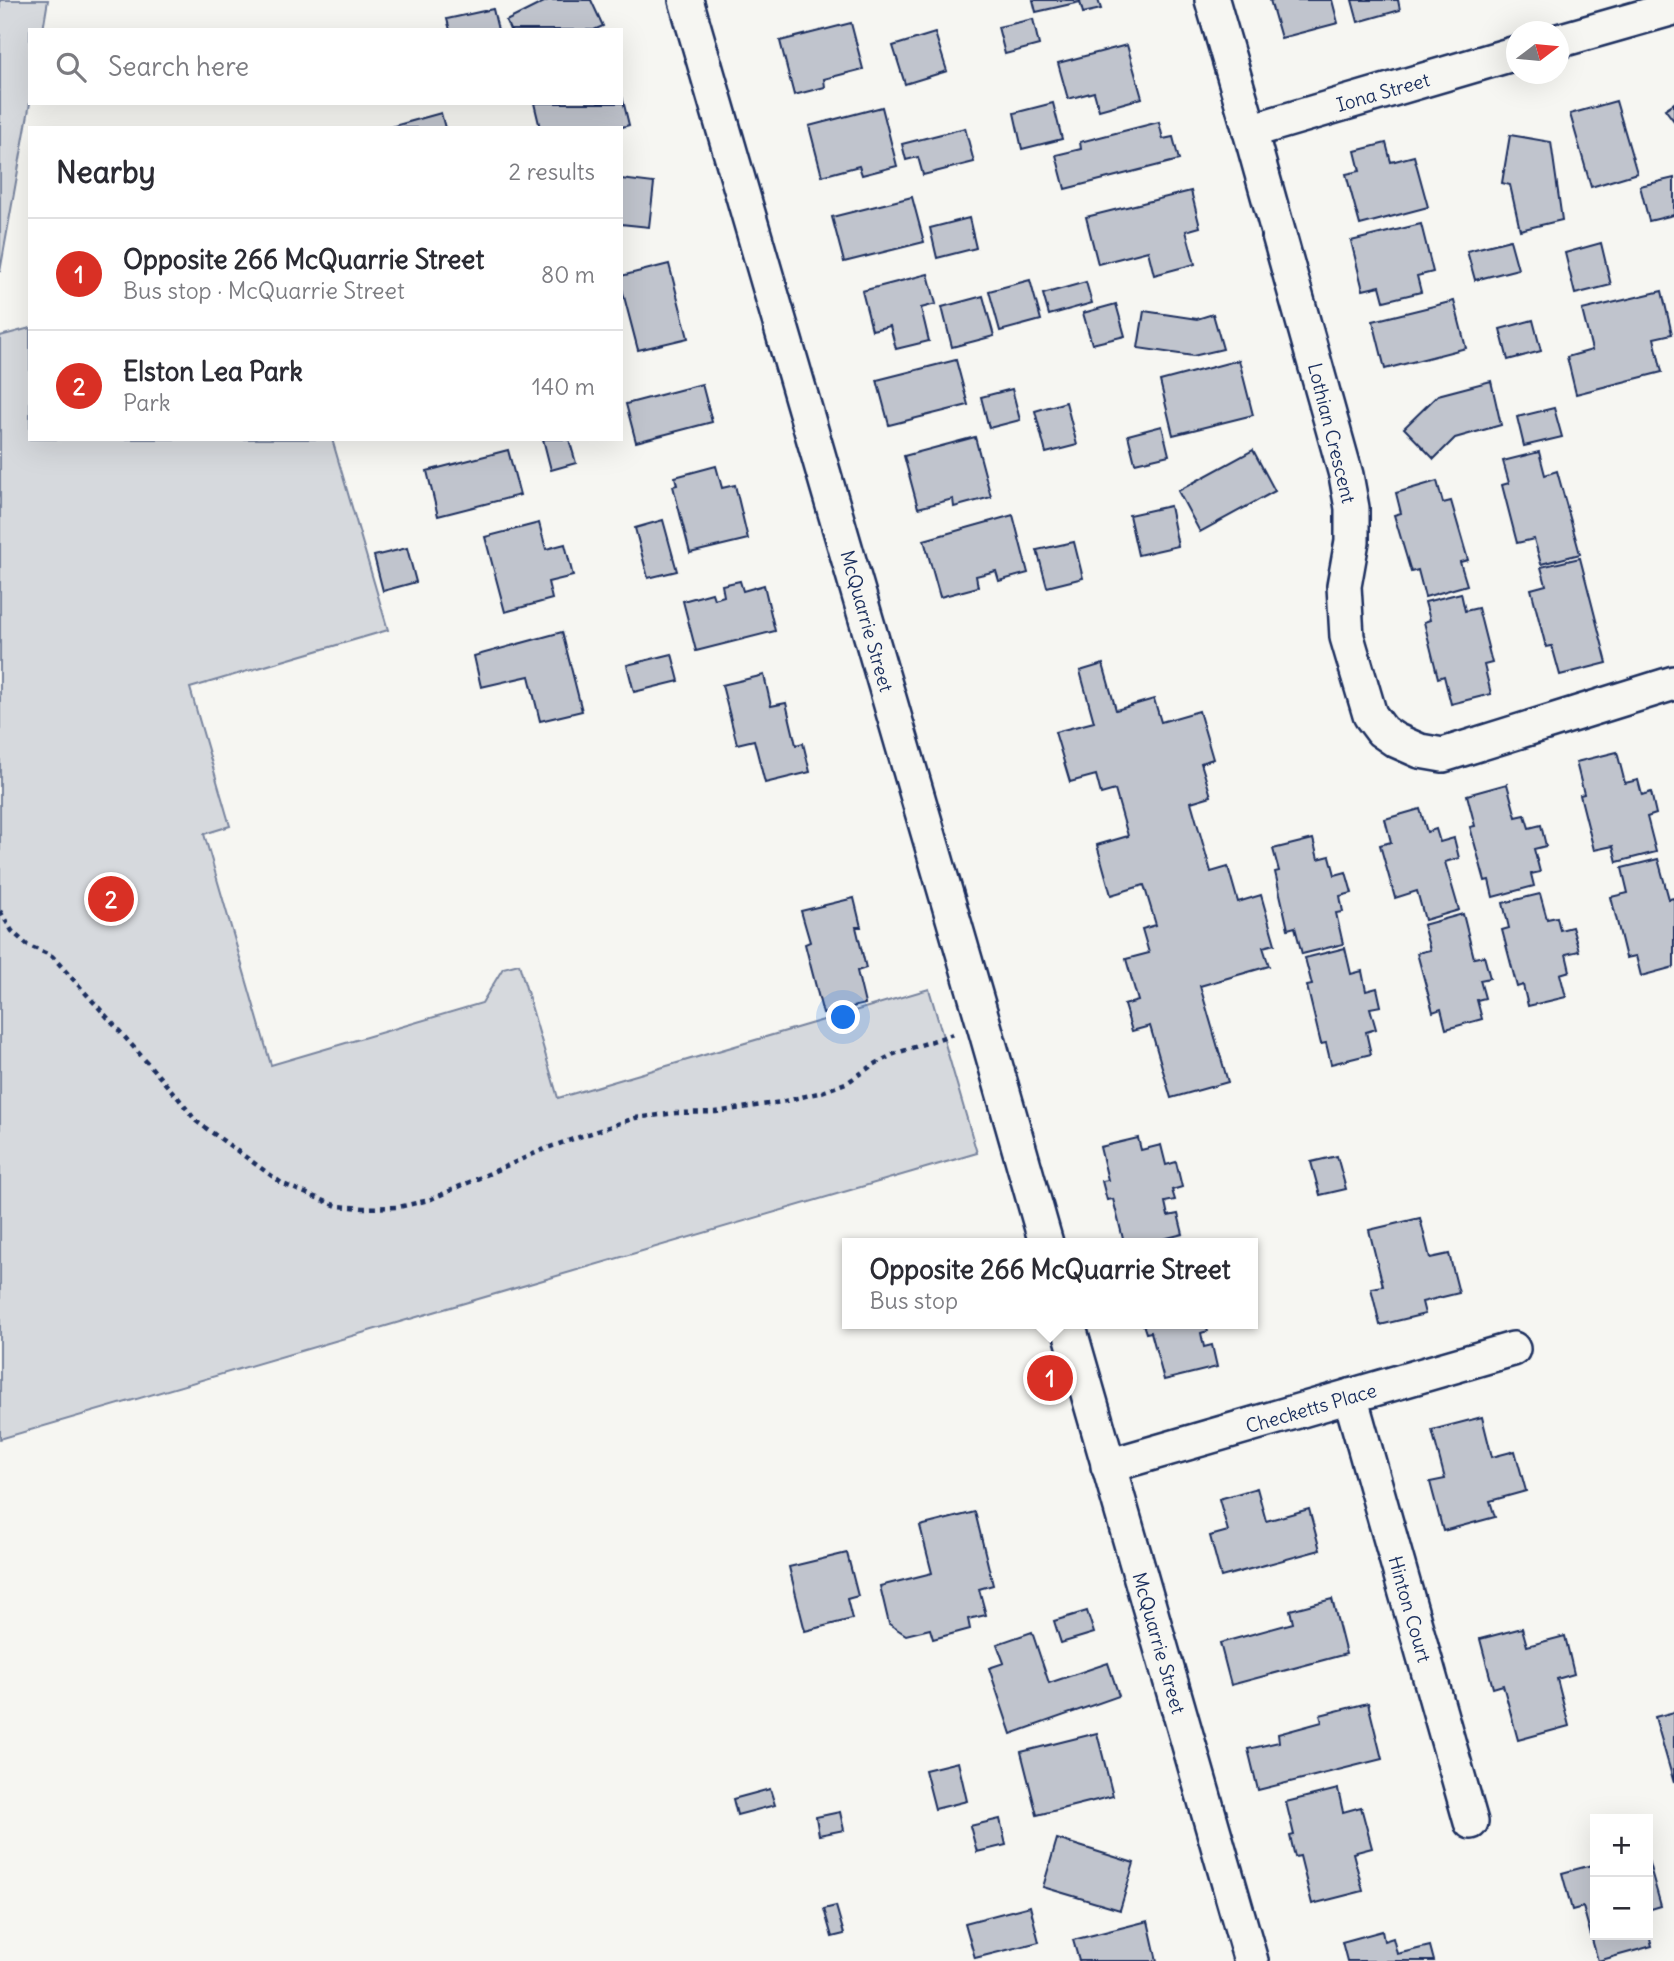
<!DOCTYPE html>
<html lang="en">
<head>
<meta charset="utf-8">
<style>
  :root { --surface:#fff; --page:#f7f7f7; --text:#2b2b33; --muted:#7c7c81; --line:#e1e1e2; --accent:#d93025 }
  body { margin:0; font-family:Delius,sans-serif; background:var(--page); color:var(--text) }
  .controls { position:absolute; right:21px; bottom:21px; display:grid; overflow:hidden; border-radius:0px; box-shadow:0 7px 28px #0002 }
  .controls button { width:63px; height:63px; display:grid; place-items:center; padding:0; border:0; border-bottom:2px solid var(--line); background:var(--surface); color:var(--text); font:35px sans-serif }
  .compass { position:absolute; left:1506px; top:21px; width:63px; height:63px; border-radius:50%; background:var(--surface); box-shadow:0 7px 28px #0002; rotate:74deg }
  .you { position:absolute; left:844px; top:1018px; width:24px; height:24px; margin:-18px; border:5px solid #fff; border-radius:50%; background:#1a73e8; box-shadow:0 0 0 10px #1a73e833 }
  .badge { display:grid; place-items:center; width:46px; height:46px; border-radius:50%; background:var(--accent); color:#fff; font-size:23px; font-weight:700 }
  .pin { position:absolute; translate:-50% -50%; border:4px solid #fff; box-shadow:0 2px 7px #0006 }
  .popup { position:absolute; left:842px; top:1238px; width:416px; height:91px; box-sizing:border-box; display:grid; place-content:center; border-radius:0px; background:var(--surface); filter:drop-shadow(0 2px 5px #0005); font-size:23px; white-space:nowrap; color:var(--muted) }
  .popup b { font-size:26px; color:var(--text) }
  .popup::after { content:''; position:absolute; left:50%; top:100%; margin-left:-14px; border:14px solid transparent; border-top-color:var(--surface) }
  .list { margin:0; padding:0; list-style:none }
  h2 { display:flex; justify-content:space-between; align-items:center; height:91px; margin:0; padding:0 28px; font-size:30px }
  h2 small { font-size:23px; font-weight:400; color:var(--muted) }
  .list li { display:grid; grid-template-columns:46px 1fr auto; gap:21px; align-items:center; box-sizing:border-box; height:112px; padding:0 28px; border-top:2px solid var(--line) }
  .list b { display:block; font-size:26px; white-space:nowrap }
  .list p { margin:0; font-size:23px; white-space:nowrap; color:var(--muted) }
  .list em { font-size:23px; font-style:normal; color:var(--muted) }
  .icon { flex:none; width:38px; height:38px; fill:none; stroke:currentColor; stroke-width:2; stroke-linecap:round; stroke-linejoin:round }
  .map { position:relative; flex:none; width:1674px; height:1961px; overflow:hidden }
  .search { position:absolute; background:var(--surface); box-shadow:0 7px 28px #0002; left:28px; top:28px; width:595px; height:77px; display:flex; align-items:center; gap:18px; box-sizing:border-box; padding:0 24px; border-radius:0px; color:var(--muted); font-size:26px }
  .panel { position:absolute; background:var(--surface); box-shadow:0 7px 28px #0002; left:28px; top:126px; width:595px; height:315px; border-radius:0px }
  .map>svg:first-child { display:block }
</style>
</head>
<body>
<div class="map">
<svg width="1674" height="1961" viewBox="0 0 1674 1961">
  <rect width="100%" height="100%" fill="#f6f6f2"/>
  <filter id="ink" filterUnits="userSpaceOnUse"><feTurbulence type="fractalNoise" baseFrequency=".0143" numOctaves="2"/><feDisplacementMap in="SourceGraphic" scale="14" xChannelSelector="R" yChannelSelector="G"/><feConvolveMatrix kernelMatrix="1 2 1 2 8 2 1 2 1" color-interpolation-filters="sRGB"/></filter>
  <g filter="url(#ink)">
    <g fill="#d6d9dd" stroke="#78849e" stroke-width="2">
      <polygon points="0,0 48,0 43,30 30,30 30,103 0,272"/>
      <polygon points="30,328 30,439 332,439 388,630 190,688 230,826 204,834 271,1065 482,1003 503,968 519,964 558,1098 929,989 977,1153 0,1439 0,336"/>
    </g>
    <g fill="#c0c4cd" stroke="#1b2f5e" stroke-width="2">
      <polygon points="548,0 591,0 603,26 594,30 510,30 506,21"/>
      <polygon points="1033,0 1098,0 1101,9 1083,13 1080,2 1036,12"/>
      <polygon points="1270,0 1332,0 1338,23 1281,38"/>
      <polygon points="1352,0 1398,0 1400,10 1358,22"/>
      <polygon points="493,9 498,30 450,30 447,19"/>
      <polygon points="1033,19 1039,45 1005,54 998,27"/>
      <polygon points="851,23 863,69 824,79 825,87 794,95 780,41"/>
      <polygon points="935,33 947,71 905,84 893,46"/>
      <polygon points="1127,45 1142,98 1099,110 1094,92 1068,99 1058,63"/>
      <polygon points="621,92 629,125 619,128 540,128 534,103 621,103"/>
      <polygon points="1616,101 1637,173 1591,187 1570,114"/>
      <polygon points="1053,103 1062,139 1022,149 1014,113"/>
      <polygon points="1674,103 1674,121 1665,109"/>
      <polygon points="882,107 897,166 862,175 859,166 822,176 809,126"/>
      <polygon points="441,113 445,128 387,128"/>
      <polygon points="1159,122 1163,139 1173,137 1179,160 1065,189 1056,155 1081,149 1080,142"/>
      <polygon points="965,128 974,162 923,175 918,157 906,160 902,144"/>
      <polygon points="1510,135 1551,142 1562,220 1520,230 1510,185 1502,183"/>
      <polygon points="1386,143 1391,162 1414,156 1428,207 1360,225 1346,174 1360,171 1355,151"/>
      <polygon points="1674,178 1674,215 1649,221 1640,186"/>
      <polygon points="621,179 654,183 649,227 621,224"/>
      <polygon points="1191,191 1200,227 1186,231 1195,264 1154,275 1148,251 1098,264 1086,217"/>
      <polygon points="912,197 924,242 844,262 832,217"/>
      <polygon points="969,218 976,248 937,258 930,228"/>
      <polygon points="1421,224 1433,272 1417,276 1421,292 1384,301 1380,286 1363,290 1351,241"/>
      <polygon points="1510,240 1518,269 1475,280 1467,251"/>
      <polygon points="1601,243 1611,285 1575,294 1565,253"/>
      <polygon points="669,264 688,338 638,350 621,285 621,276"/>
      <polygon points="928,274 936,304 921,308 929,341 896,349 890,326 872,330 862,291"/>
      <polygon points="1030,280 1041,320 1000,331 989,291"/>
      <polygon points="1086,282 1092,303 1049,315 1043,294"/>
      <polygon points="1662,291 1672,334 1654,338 1662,372 1576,394 1567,357 1592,350 1582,310"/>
      <polygon points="983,296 994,336 952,347 942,307"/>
      <polygon points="1454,301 1466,348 1385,369 1373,321"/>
      <polygon points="1116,304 1125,336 1092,344 1083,313"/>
      <polygon points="1144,311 1197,319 1213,314 1223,349 1193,356 1138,348"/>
      <polygon points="1533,320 1541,351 1508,360 1500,329"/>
      <polygon points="956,360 968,405 889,425 877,380"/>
      <polygon points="1239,360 1253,415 1173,435 1160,381"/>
      <polygon points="1491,381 1501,425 1455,438 1434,459 1404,428 1438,395"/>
      <polygon points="702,384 712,422 636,442 626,404"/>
      <polygon points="1012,389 1020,420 989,428 981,397"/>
      <polygon points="1066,402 1077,445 1046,453 1035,411"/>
      <polygon points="1554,408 1562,437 1524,446 1517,417"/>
      <polygon points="1162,426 1169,455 1135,463 1128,435"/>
      <polygon points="975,437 991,497 954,507 953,499 918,508 904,456"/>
      <polygon points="543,439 569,439 576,463 551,470"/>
      <polygon points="508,450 520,495 438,516 427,471"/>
      <polygon points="1253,450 1275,491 1200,532 1178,491"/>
      <polygon points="1539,452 1545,475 1557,471 1580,554 1541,564 1534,539 1517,543 1502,485 1509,483 1503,461"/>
      <polygon points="716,466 722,488 735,485 748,539 690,553 673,486 677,485 675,477"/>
      <polygon points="1437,481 1443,503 1451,501 1468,560 1460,562 1467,585 1425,597 1418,570 1411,572 1394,515 1401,513 1396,493"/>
      <polygon points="1170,506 1178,546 1138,555 1129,515"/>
      <polygon points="1013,515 1028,573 999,581 996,571 976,576 978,587 940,597 924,540"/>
      <polygon points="663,520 677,571 648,578 635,528"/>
      <polygon points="539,523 546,549 565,544 573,576 548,582 552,599 505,612 485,537"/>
      <polygon points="1074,542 1083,578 1047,587 1037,550"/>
      <polygon points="407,548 416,582 383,591 374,556"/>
      <polygon points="1580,558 1607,663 1560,675 1552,646 1546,647 1531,589 1546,585 1541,567"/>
      <polygon points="740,581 743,591 764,585 775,631 696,651 683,601 712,593 714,599 724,596 722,585"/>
      <polygon points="1461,593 1465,611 1478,608 1492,663 1484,665 1491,694 1451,704 1444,676 1438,678 1424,622 1430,620 1425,602"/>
      <polygon points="562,632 582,711 540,721 529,676 481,687 474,656"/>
      <polygon points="672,654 679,681 634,692 627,665"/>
      <polygon points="1103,664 1116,710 1154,699 1161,722 1199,711 1213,759 1201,763 1211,796 1191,802 1211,872 1228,867 1238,902 1261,895 1275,944 1263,947 1269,966 1200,986 1228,1082 1171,1098 1150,1026 1132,1031 1124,1005 1138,1001 1126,959 1149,953 1142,929 1156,925 1144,885 1111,895 1097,845 1128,836 1115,790 1101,794 1096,775 1070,782 1055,732 1094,722 1080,671"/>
      <polygon points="764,675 771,706 786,703 796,745 803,743 810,772 765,783 754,740 737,744 722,685"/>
      <polygon points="1617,752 1625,783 1638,780 1642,795 1651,792 1656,814 1647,817 1656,852 1617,862 1613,846 1594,850 1580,795 1584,794 1576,762"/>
      <polygon points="1507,784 1516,817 1525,815 1529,828 1541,825 1546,846 1534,849 1540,872 1531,874 1534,886 1493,897 1489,880 1485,881 1470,827 1475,826 1467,795"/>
      <polygon points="1420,809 1427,832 1436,829 1440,842 1454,838 1459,858 1445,862 1459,910 1425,920 1417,891 1395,898 1380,845 1391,842 1385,819"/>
      <polygon points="1313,839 1318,859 1330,856 1335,875 1346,872 1352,893 1340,896 1343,912 1336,913 1343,944 1302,954 1295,927 1288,929 1275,872 1279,871 1273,849"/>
      <polygon points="1658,859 1669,899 1674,898 1674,967 1641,976 1636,956 1626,958 1611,897 1628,893 1622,868"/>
      <polygon points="1540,894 1547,919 1557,917 1560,930 1572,927 1579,951 1566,954 1570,971 1560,974 1566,997 1528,1006 1523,985 1517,987 1502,930 1509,928 1503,903"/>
      <polygon points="854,898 861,927 856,927 866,968 857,971 865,1004 823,1014 805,944 810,942 801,911"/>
      <polygon points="1463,914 1474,958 1484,956 1490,978 1480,980 1485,998 1477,1000 1482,1019 1446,1029 1441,1009 1433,1012 1417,953 1430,950 1423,925"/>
      <polygon points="1345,948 1351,974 1362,971 1366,991 1377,988 1381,1006 1370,1008 1376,1029 1366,1032 1371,1054 1331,1064 1326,1043 1321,1044 1307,986 1312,985 1305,958"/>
      <polygon points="1138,1138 1141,1150 1161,1145 1166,1165 1176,1162 1182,1187 1172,1190 1175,1200 1165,1202 1168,1216 1178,1214 1183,1234 1147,1243 1124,1243 1113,1199 1107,1200 1102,1181 1108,1180 1100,1147"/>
      <polygon points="1337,1156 1346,1189 1320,1195 1311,1162"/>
      <polygon points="1420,1218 1430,1258 1449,1254 1459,1293 1422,1302 1425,1314 1380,1325 1371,1288 1383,1286 1369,1230"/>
      <polygon points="1143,1324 1206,1324 1208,1331 1201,1333 1204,1347 1212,1345 1217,1367 1164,1380 1151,1332 1146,1333"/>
      <polygon points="1482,1417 1492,1457 1515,1451 1526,1491 1490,1501 1495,1517 1443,1531 1430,1482 1445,1479 1432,1430"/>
      <polygon points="1257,1488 1266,1521 1309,1509 1320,1550 1221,1577 1210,1536 1228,1531 1219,1499"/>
      <polygon points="975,1512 993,1585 979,1589 986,1615 968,1619 970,1629 933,1639 930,1629 906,1635 889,1624 880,1586 932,1573 920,1526"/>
      <polygon points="847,1553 858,1596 847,1599 852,1619 805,1631 789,1567"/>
      <polygon points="1332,1599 1346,1654 1231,1685 1220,1643 1293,1623 1290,1610"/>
      <polygon points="1087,1611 1094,1633 1061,1643 1054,1621"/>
      <polygon points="1522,1628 1527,1646 1565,1636 1574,1674 1557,1679 1569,1726 1518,1740 1503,1685 1493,1688 1480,1639"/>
      <polygon points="1032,1632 1049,1683 1108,1663 1119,1696 1011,1734 989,1668 1004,1663 997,1644"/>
      <polygon points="1368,1703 1382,1759 1258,1790 1248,1749 1279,1742 1278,1734 1322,1722 1320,1715"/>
      <polygon points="1674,1712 1674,1783 1655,1717"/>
      <polygon points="1097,1733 1113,1796 1037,1815 1021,1752"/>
      <polygon points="958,1762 967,1801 935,1809 925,1770"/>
      <polygon points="770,1789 775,1805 737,1815 733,1799"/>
      <polygon points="1338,1789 1343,1812 1361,1807 1372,1848 1353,1853 1363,1891 1312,1904 1300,1856 1295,1857 1290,1836 1294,1835 1286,1802"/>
      <polygon points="840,1812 844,1830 819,1835 816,1817"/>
      <polygon points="1000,1819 1006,1845 977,1852 970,1826"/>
      <polygon points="1057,1839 1134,1863 1120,1910 1043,1887"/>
      <polygon points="1648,1860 1661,1906 1648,1910"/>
      <polygon points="1595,1864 1595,1935 1648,1935 1648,1931 1652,1946 1598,1961 1583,1907 1572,1910 1562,1873"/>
      <polygon points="836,1906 844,1934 832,1937 824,1909"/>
      <polygon points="1030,1906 1039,1942 975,1958 965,1923"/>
      <polygon points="1148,1921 1157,1961 1079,1961 1073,1940"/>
      <polygon points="1382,1931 1384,1941 1393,1938 1397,1954 1430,1946 1434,1961 1347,1961 1342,1942"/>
    </g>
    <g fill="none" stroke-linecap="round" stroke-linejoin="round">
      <g stroke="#1b2f5e" stroke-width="38">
        <g id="street">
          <polyline points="686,0 984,1025 1046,1243"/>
          <polyline points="1212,0 1250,131 1346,475 1352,508 1352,541 1344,586 1347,637 1370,715 1382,731 1395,740 1420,751 1443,755 1674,683"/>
          <polyline points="1558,41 1674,8"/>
          <polyline points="1250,131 1516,53"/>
          <polyline points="1068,1324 1251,1961"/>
          <polyline points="1350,1396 1471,1822"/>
          <polyline points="1108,1466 1513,1349"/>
        </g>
      </g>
      <polyline stroke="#1b2f5e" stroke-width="4.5" stroke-dasharray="5 5" stroke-linecap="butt" points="0,911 12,931 27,945 52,956 108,1018 179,1099 196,1121 283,1184 337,1206 364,1208 399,1207 429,1200 547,1148 635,1118 676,1113 716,1112 781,1102 822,1092 848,1082 873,1065 894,1054 953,1034"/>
      <use href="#street" stroke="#f6f6f2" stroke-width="33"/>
    </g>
  </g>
  <g text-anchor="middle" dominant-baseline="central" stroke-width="7" stroke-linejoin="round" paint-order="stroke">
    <g font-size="19" fill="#1b2f5e" stroke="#f6f6f2">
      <text transform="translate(1383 92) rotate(-16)">Iona Street</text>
      <text transform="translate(1332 433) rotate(76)">Lothian Crescent</text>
      <text transform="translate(867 621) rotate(74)">McQuarrie Street</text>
      <text transform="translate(1311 1408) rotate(-16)">Checketts Place</text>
      <text transform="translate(1410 1609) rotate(74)">Hinton Court</text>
      <text transform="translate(1159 1643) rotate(74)">McQuarrie Street</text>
    </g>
  </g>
</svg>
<div class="controls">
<button>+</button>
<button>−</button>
</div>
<svg class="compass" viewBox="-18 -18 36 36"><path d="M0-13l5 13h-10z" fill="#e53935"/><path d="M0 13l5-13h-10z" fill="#7c7c81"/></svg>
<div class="you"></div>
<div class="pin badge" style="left:1050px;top:1378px">1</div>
<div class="popup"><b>Opposite 266 McQuarrie Street</b>Bus stop</div>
<div class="pin badge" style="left:111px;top:899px">2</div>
<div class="search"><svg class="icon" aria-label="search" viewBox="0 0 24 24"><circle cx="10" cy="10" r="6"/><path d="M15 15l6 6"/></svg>Search here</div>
<section class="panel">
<h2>Nearby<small>2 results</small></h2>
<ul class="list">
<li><span class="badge">1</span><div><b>Opposite 266 McQuarrie Street</b><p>Bus stop · McQuarrie Street</p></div><em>80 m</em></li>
<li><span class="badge">2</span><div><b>Elston Lea Park</b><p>Park</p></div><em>140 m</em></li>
</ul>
</section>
</div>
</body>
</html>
